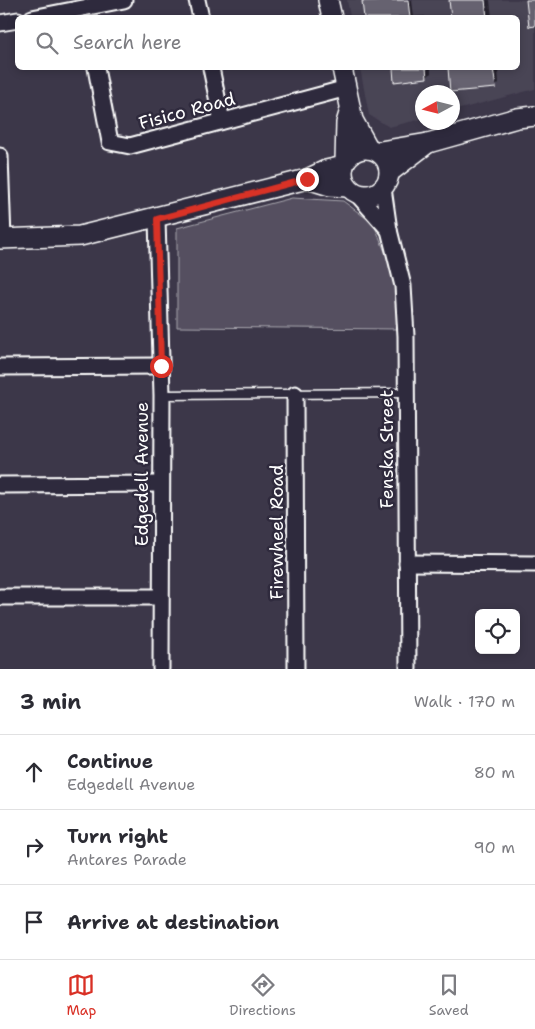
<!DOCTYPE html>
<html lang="en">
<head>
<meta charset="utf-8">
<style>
  :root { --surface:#fff; --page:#f2f2f3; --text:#2b2b33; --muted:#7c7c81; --line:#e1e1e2; --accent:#d93025 }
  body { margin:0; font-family:"Shantell Sans",sans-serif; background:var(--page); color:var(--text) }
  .controls { position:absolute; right:15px; bottom:15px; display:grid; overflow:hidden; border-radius:8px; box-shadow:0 2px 8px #0003 }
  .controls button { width:45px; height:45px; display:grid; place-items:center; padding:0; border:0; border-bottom:1px solid var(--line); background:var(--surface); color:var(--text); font:25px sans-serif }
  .compass { position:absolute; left:415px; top:85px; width:45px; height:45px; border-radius:50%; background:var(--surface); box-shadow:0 2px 8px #0003; rotate:263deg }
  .stop { position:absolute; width:15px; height:15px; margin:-11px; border:4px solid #d93025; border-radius:50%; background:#fff }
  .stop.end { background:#d93025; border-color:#fff; box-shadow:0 1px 5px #0008 }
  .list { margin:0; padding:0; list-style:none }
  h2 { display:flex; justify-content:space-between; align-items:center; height:65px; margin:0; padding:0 20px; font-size:21px }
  h2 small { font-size:16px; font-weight:400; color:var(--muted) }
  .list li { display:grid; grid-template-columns:32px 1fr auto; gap:15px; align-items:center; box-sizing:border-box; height:75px; padding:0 20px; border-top:1px solid var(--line) }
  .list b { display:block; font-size:19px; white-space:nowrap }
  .list p { margin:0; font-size:16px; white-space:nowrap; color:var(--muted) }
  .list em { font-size:16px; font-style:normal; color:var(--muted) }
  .icon { flex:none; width:28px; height:28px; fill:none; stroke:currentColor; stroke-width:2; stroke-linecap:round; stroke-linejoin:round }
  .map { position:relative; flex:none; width:535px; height:669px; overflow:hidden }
  .search { position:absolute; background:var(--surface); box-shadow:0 2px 8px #0003; left:15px; right:15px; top:15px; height:55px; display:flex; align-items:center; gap:12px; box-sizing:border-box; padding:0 18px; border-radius:8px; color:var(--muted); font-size:19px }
  .sheet { height:290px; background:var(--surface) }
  nav { display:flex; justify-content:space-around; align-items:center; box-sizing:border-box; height:70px; border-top:1px solid var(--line); background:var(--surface); font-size:14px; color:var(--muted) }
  nav a { display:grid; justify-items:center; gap:2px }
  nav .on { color:var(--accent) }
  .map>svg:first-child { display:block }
</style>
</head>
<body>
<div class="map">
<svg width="535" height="669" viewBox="0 0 535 669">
  <rect width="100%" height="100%" fill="#3c3749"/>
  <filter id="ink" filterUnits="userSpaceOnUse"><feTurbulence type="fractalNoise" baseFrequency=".02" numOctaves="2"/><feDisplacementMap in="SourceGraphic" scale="10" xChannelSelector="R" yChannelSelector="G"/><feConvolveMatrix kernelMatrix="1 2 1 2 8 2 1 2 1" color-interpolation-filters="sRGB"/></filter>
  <g filter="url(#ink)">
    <polygon fill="#494455" points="347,0 535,0 535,89 453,111 452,92 422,92 422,119 389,127 369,115 360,68 518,68 518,18 350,17"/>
    <polygon fill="#555060" stroke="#aaa8b0" points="292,198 343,201 374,224 398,285 400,329 177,327 177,228"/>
    <g fill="#0007">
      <polygon points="364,0 412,0 414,17 425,16 425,18 365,18"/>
      <polygon points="450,0 490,0 492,18 452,18"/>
      <polygon points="394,68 431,68 431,73 427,77 395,80"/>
      <polygon points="449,68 498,68 499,83 495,87 452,92"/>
    </g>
    <g fill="#666270" stroke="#fff">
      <polygon points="408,0 410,18 364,18 362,1"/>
      <polygon points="449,0 485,0 487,18 451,18"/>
      <polygon points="526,0 535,0 535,26 529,27"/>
      <polygon points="393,68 426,68 427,78 394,82"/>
      <polygon points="448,68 493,68 496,88 450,92"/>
    </g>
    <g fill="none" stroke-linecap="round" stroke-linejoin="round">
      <g stroke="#fff" stroke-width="11">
        <polyline id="service" points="162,395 406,393"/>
      </g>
      <g stroke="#fff" stroke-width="19">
        <g id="minor">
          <polyline points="197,0 201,18"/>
          <polyline points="32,18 124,0"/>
          <polyline points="0,23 18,20"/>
          <polyline points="96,68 110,142 130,146 347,88"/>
          <polyline points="211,68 222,121"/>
          <polyline points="0,156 3,239"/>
          <polyline points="383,188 389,230 403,286 406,336 408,669"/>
          <polyline points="356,193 389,230"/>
          <polyline points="157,219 162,395 161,669"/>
          <polyline points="0,367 161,366"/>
          <polyline points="295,394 296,669"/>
          <polyline points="0,485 161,484"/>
          <polyline points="407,563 535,564"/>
          <polyline points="0,597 160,597"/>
        </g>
      </g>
      <g stroke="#fff" stroke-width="22">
        <g id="tertiary">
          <polyline points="328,0 332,18"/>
          <polyline points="342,68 353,120 369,149"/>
          <circle cx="366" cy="172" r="23"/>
          <polyline points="380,151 428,143 517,118 535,116"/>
          <polyline points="345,161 346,123 350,110"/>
          <polyline points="390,172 428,143"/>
          <polyline points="307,179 330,186 348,187"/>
          <polyline points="0,239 80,236 307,179 326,170 344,166"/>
        </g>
      </g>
      <use href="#service" stroke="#2f2a3d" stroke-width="8"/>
      <use href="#minor" stroke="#2f2a3d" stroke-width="15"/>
      <use href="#tertiary" stroke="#2f2a3d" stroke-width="19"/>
    </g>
  </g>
  <g fill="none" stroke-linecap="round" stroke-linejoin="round" filter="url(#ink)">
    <polyline stroke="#d93025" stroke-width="6" points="161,366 157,219 307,179"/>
  </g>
  <g text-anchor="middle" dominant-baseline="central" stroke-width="5" stroke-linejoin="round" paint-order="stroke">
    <g font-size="18" fill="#fff" stroke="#2f2a3d">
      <text transform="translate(187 111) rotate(-15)">Fisico Road</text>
      <text transform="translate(387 449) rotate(-90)">Fenska Street</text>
      <text transform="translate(142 474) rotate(-90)">Edgedell Avenue</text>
      <text transform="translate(277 532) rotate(-90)">Firewheel Road</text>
    </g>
  </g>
</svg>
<div class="controls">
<button><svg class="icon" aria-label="locate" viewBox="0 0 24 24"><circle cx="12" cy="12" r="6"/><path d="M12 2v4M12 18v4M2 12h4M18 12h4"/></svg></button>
</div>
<svg class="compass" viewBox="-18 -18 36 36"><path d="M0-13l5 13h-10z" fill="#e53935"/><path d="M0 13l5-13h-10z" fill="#7c7c81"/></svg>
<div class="stop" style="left:161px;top:366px"></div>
<div class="stop end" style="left:307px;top:179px"></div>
<div class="search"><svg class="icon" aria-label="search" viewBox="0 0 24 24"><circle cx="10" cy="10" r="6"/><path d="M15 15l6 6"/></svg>Search here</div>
</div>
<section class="sheet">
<h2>3 min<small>Walk · 170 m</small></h2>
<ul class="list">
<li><svg class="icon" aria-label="ahead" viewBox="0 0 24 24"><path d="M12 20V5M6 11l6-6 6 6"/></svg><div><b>Continue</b><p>Edgedell Avenue</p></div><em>80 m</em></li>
<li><svg class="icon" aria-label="right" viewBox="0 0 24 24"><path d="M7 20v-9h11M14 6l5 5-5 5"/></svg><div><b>Turn right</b><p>Antares Parade</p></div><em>90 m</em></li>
<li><svg class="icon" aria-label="arrive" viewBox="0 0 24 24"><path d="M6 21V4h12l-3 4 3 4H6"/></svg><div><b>Arrive at destination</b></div></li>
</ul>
</section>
<nav>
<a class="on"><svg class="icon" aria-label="map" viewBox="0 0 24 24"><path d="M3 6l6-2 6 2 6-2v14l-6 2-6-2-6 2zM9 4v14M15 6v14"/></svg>Map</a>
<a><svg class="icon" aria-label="directions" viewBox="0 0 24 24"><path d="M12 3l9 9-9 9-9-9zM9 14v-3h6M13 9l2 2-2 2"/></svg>Directions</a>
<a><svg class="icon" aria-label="saved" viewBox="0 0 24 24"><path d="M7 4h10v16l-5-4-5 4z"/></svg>Saved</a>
</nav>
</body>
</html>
